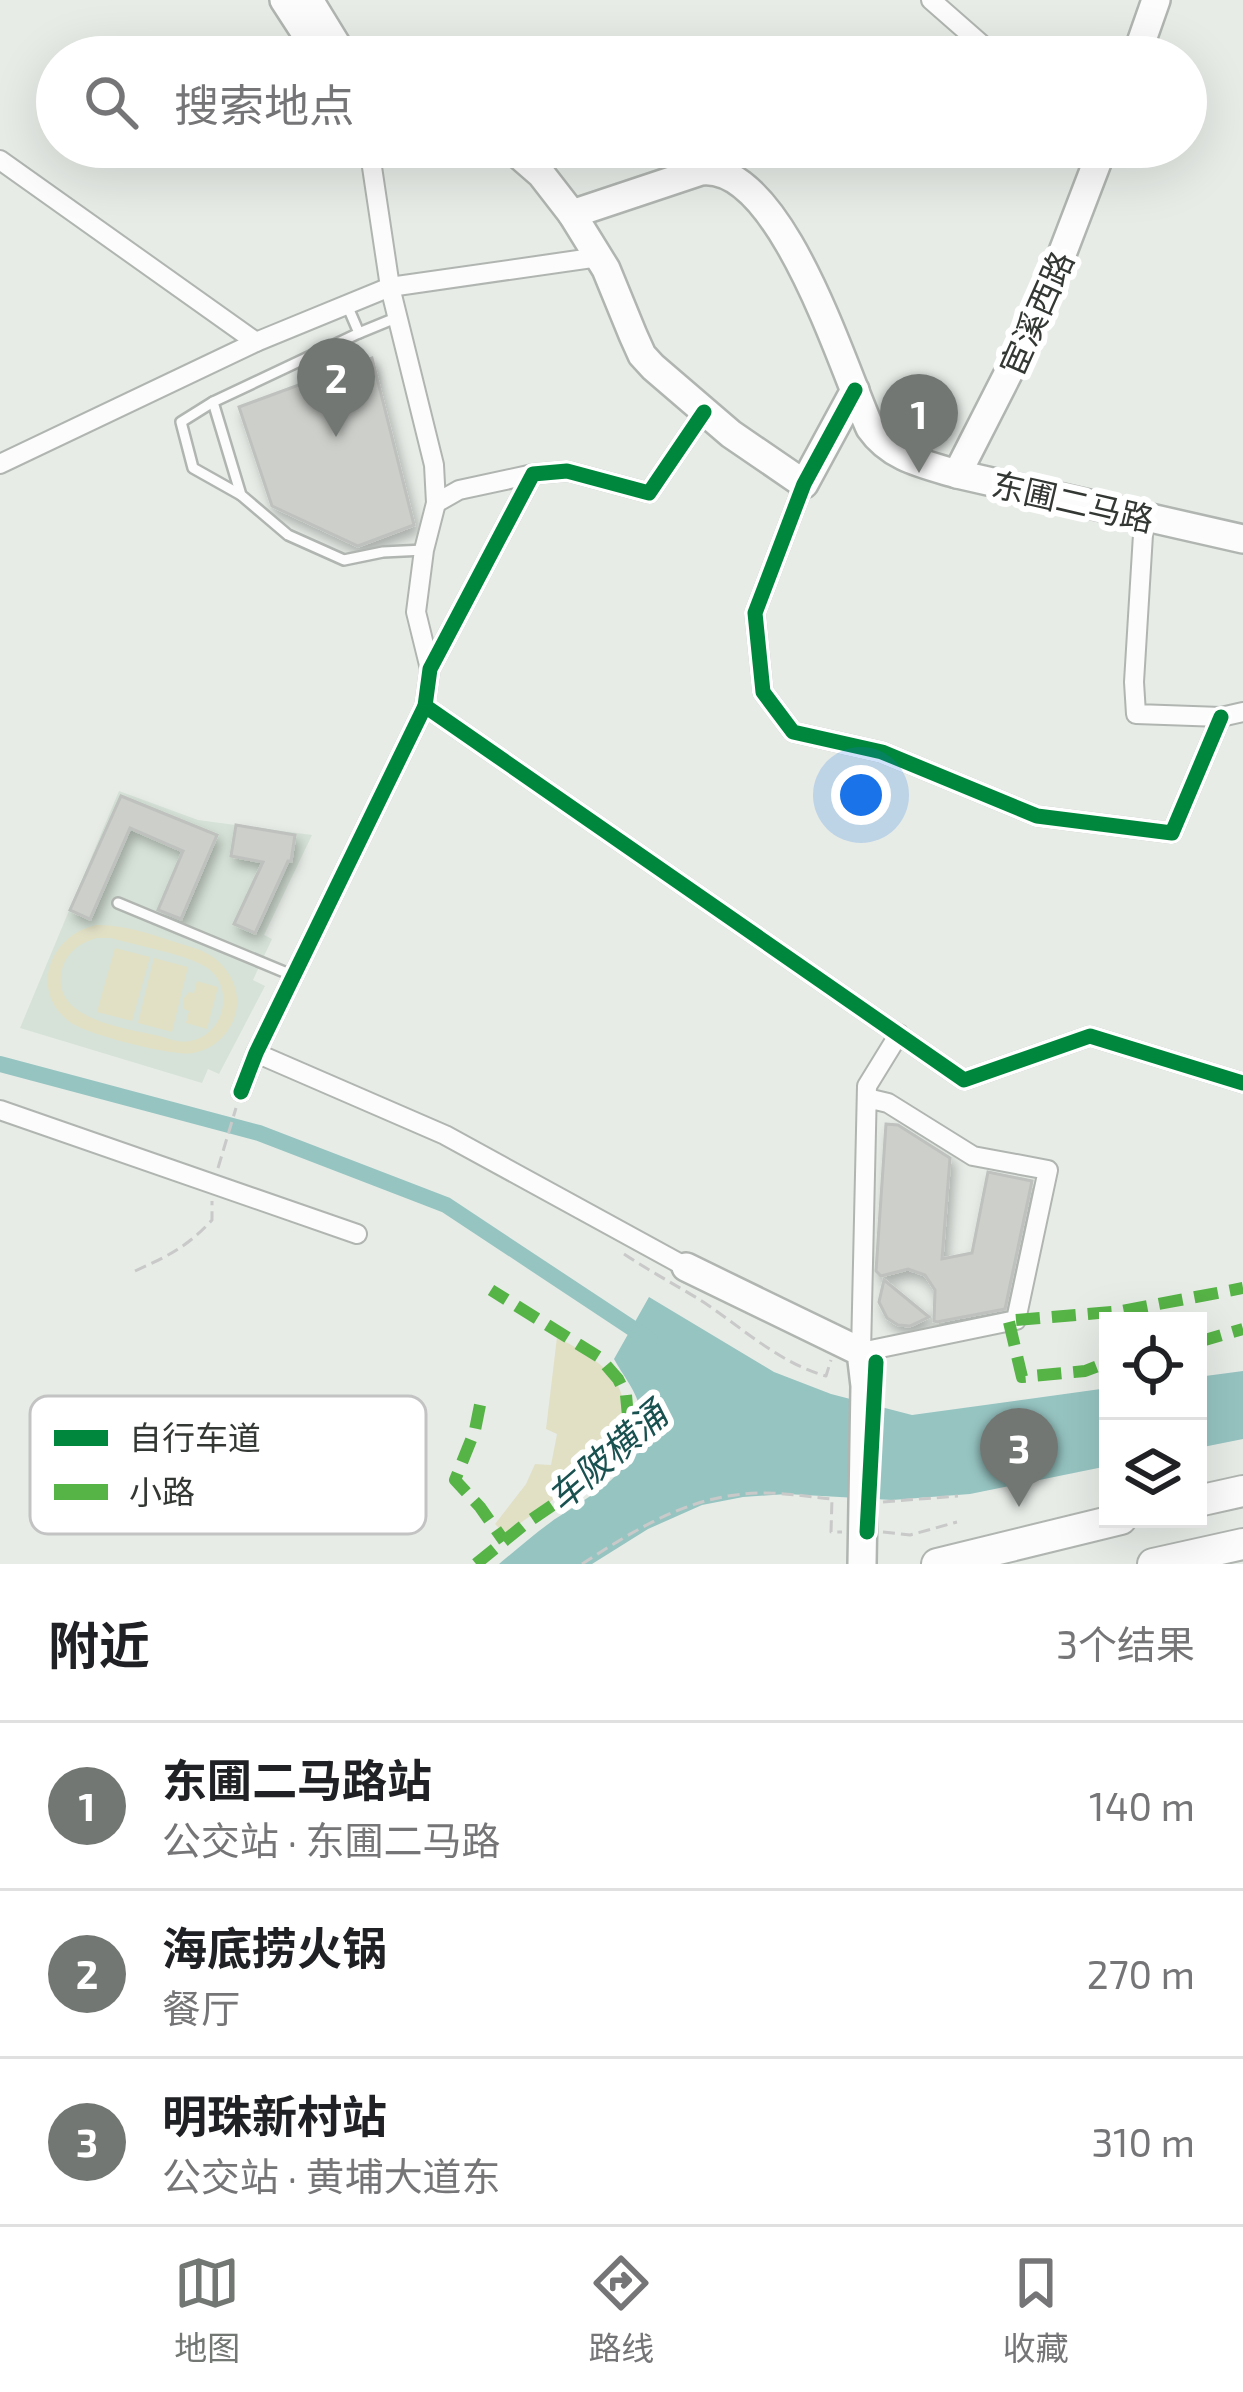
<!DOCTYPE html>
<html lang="zh">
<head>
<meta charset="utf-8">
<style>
  :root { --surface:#fff; --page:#f6f6f6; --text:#202124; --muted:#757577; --line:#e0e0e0; --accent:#737773 }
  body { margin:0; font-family:"Exo 2","Noto Sans SC",sans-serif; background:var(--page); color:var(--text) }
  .controls { position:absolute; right:36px; bottom:36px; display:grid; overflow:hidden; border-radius:0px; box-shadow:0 12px 48px #0002 }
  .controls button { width:108px; height:108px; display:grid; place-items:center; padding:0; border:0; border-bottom:3px solid var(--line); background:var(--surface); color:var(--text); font:60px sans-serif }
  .you { position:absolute; left:861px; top:795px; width:42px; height:42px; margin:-30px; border:9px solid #fff; border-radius:50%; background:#1a73e8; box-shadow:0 0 0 18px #1a73e833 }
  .badge { display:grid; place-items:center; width:78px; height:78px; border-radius:50%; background:var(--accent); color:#fff; font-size:39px; font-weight:700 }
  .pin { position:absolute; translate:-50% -99px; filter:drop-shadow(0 3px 6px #0008) }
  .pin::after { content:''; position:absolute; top:63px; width:42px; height:36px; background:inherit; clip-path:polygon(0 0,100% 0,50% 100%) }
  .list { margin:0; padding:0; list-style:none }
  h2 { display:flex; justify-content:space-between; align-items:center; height:156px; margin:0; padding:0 48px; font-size:51px }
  h2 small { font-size:39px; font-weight:400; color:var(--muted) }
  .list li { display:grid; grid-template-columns:78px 1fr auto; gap:36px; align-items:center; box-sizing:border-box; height:168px; padding:0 48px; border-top:3px solid var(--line) }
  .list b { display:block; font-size:45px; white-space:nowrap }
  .list p { margin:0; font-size:39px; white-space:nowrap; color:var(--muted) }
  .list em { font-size:39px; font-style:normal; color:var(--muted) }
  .icon { flex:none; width:66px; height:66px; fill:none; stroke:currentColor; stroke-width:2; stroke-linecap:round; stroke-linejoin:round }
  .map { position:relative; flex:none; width:1243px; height:1564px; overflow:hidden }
  .search { position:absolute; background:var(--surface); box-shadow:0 12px 48px #0002; left:36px; right:36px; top:36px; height:132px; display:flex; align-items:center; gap:30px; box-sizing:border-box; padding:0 42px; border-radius:66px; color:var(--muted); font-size:45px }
  .sheet { height:660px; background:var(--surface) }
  nav { display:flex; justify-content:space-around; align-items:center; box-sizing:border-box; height:168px; border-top:3px solid var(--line); background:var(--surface); font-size:33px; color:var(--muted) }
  nav a { display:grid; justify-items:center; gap:6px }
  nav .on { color:var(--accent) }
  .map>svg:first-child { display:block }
</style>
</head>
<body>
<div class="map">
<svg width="1243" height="1564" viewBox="0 0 1243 1564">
  <defs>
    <filter id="shadow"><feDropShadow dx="4" dy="7" stdDeviation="6" flood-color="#0004"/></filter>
  </defs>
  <rect width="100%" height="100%" fill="#e7ece7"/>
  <polygon fill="#d6e2d7" points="119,791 198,820 312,835 264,935 272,939 253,980 265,986 219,1074 208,1069 202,1083 20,1028"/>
  <g fill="#e1e0c5" fill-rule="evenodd">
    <path d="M96,925C128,924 164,939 194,948C228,958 249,995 230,1027C222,1041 209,1050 193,1053C174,1057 85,1034 70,1022C28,991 50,935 96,925ZM97,938H111C134,945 191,955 209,969C235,990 224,1035 190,1041C181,1043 172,1040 163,1037C128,1028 46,1021 63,966C69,950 82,942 97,938Z"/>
    <polygon points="115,948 150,957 132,1021 97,1012"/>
    <polygon points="154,958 188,967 172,1032 138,1023"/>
    <polygon points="197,981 218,987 207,1029 186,1023 189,1011 184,1009 184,998 189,992 194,993"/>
    <path d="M557,1337C573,1346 590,1355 604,1368C671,1431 548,1502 505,1534L495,1524L526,1484L535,1464L551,1465L557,1434L546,1429Z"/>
  </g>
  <g fill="#96c4c1">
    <path d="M649,1297L774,1372L831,1394L912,1415L1108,1388V1466L970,1494L892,1500L787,1494L743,1497L702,1505L648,1529L592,1564H499C516,1550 533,1535 551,1522C590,1495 649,1469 640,1410C638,1393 622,1374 614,1359Z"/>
    <polygon points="1243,1371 1243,1439 1198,1448 1198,1377"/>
  </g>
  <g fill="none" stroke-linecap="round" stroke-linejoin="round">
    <polyline stroke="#96c4c1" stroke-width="16" points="0,1064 259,1133 446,1205 650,1340"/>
  </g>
  <g fill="#cccfca" stroke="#bec1bd" stroke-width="3" filter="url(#shadow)">
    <polygon points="372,358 414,525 358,546 272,506 239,407"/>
    <polygon points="121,796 217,835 181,919 158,910 183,851 130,828 90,919 70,910"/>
    <polygon points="236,825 295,835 291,861 288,861 255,933 234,924 263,862 231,856"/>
    <polygon points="886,1124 898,1125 950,1158 942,1259 972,1253 988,1172 1032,1181 1005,1309 937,1322 934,1321 935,1290 925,1275 908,1269 881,1276 876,1271"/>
    <polygon points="884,1280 929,1317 910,1326 898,1325 887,1318 879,1302"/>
  </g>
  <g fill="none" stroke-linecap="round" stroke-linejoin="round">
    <g stroke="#b1b5b1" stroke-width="14">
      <g id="lane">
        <polyline points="347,305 359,333 213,402 241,495 288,535 344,560 383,552 424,550"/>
        <polyline points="359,333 398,317"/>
        <polyline points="213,402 181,422 193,468 241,495"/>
        <polyline points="118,903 294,976"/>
      </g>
    </g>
    <g stroke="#b1b5b1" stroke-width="22">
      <g id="street">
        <polyline points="931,0 996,57"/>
        <polyline points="369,147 390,287 434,465 436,503 424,550 416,612 430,669"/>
        <polyline points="0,160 256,342"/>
        <polyline points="0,464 256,342 390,287 599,257"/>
        <polyline points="804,484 755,613 763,692 793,732 882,752 1037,816 1172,833 1221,717"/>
        <polyline points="436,503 459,490 533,474"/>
        <polyline points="1144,518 1134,682 1136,714 1221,717 1243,712"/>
        <polyline points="425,706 964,1080 1090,1036 1243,1083"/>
        <polyline points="256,1053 445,1135 686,1267"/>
        <polyline points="241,1092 256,1053 425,706 430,669 533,474 567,471 649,493 704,412"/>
        <polyline points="867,1098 888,1103 973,1156 1048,1170 1016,1320 861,1352 867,1086 899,1034"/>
        <polyline points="0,1110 357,1234"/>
      </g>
    </g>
    <g stroke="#b1b5b1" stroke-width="32">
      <g id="secondary">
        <polyline points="284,0 321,57"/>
        <polyline points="309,0 344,57"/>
        <polyline points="1136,57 1156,0"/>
        <polyline points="510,147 541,174 572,214 606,269 633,335 642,355 653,367 731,434 804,484 855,390"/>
        <path d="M572,214L701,171C781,162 843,369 870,428C891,458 923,464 957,474L1243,539"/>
        <polyline points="957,474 1041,309 1103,147"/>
        <polyline points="686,1267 861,1352 865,1386 862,1564"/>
      </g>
    </g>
    <g stroke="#b1b5b1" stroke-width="34">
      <g id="primary">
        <polyline points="1198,1501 1243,1491"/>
        <polyline points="937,1564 1121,1519"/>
        <polyline points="1153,1564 1243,1544"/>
      </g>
    </g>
    <g stroke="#c8c9c8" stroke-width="3" stroke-dasharray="12 6" stroke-linecap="butt">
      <polyline points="218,1168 236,1108"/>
      <path d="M624,1254C648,1270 672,1283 697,1298C740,1325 776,1362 826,1376L831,1360"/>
      <path d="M135,1271C168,1256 187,1247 212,1220V1201"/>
      <polyline points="883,1502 958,1496"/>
      <polyline points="883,1532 910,1535 957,1522"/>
      <path d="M582,1564C641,1526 693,1493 765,1493C787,1493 810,1497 832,1499L831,1532H842"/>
    </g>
    <use href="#lane" stroke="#fbfcfb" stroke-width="9"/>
    <use href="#street" stroke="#fbfcfb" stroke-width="18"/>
    <use href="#secondary" stroke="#fbfcfb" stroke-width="27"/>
    <use href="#primary" stroke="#fbfcfb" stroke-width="30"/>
    <g stroke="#56b346" stroke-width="12" stroke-dasharray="24 12" stroke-linecap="butt">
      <polyline points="1016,1320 1122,1311 1243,1288"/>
      <polyline points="1009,1322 1022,1377 1085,1371 1108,1362"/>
      <polyline points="1198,1342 1243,1329"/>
      <polyline points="480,1405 475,1430 455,1480 480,1507 504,1541"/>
      <polyline points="476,1564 525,1524 607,1468 622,1439 628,1416 626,1395 618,1379 599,1357 491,1290"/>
    </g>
    <g stroke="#fff" stroke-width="22">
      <g id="cycleway">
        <polyline points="855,390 804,484 755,613 763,692 793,732 882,752 1037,816 1172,833 1221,717"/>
        <polyline points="425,706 964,1080 1090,1036 1243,1083"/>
        <polyline points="241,1092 256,1053 425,706 430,669 533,474 567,471 649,493 704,412"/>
        <polyline points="867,1532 876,1362"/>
      </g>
    </g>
    <use href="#cycleway" stroke="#00873e" stroke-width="15"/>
  </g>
  <g text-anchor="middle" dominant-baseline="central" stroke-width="12" stroke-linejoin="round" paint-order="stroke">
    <g font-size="33" fill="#343834" stroke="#fff">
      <text transform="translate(1036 313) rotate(-66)">宦溪西路</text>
      <text transform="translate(1073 501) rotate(13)">东圃二马路</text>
    </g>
    <g font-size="36" font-style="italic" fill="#195150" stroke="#fff">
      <text transform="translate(606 1455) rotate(-41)">车陂横涌</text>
    </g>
  </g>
  <rect x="30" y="1396" width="396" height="138" rx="18" fill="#fff" stroke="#c2c3c2" stroke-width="3"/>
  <rect x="54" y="1430" width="54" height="16" fill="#00873e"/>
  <rect x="54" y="1484" width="54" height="16" fill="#56b346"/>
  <g font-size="33" fill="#343834">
    <text x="129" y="1450">自行车道</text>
    <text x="129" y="1504">小路</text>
  </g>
</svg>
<div class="controls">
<button><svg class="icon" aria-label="locate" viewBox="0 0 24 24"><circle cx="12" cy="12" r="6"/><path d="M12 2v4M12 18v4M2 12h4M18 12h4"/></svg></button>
<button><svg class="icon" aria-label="layers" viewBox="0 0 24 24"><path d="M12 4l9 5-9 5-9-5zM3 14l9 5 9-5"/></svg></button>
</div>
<div class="you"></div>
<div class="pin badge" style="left:919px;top:473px">1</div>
<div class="pin badge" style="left:336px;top:437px">2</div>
<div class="pin badge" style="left:1019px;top:1507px">3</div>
<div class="search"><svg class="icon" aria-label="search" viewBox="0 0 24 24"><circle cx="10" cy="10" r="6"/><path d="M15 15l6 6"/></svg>搜索地点</div>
</div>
<section class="sheet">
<h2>附近<small>3个结果</small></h2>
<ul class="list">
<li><span class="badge">1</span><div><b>东圃二马路站</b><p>公交站 · 东圃二马路</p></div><em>140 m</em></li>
<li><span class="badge">2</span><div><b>海底捞火锅</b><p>餐厅</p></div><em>270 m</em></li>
<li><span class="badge">3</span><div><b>明珠新村站</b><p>公交站 · 黄埔大道东</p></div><em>310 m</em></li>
</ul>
</section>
<nav>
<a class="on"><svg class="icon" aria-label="map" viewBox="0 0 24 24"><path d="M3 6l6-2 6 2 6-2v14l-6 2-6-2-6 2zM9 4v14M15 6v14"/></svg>地图</a>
<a><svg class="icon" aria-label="directions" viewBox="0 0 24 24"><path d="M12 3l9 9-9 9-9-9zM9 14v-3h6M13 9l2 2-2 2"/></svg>路线</a>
<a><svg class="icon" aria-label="saved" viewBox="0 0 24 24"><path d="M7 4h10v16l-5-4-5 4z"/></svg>收藏</a>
</nav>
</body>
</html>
